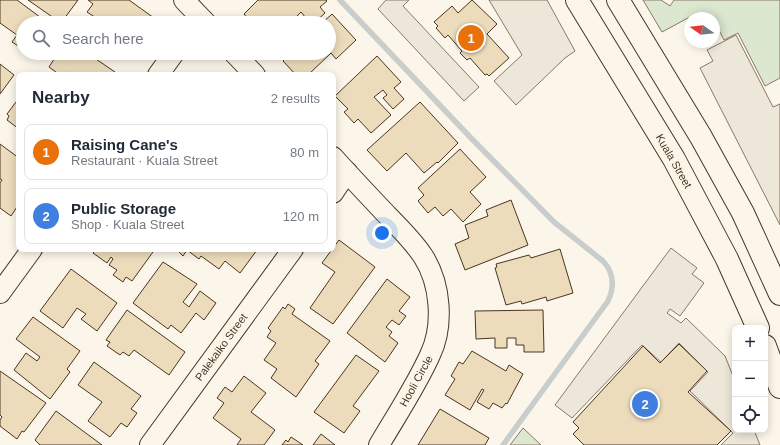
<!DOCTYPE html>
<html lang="en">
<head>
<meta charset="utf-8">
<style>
  :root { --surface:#fff; --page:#f6f6f7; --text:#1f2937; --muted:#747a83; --line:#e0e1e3; --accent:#d93025 }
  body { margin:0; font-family:Helvetica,sans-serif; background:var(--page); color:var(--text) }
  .controls { position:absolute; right:12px; bottom:12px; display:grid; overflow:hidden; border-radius:8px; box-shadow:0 2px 10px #0003 }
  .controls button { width:36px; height:36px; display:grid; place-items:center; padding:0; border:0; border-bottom:1px solid var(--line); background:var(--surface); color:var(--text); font:20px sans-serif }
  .compass { position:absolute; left:684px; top:12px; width:36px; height:36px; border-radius:50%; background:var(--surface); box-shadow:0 2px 10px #0003; rotate:284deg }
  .you { position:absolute; left:382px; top:233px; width:14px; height:14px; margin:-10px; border:3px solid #fff; border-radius:50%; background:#1a73e8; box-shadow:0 0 0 6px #1a73e833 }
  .badge { display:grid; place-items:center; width:26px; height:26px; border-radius:50%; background:var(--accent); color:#fff; font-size:13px; font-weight:700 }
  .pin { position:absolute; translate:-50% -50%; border:2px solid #fff; box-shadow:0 1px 4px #0006 }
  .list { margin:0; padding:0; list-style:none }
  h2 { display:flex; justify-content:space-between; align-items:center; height:52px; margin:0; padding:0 16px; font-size:17px }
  h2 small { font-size:13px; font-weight:400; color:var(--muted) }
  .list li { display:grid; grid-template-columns:26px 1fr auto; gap:12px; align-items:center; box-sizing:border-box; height:56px; margin:0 8px 8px; padding:0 8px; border:1px solid var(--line); border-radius:8px }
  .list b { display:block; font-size:15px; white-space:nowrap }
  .list p { margin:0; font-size:13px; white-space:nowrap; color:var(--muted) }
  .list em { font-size:13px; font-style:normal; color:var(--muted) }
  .icon { flex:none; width:22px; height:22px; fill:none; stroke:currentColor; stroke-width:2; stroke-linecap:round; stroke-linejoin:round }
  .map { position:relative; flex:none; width:780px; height:445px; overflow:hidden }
  .search { position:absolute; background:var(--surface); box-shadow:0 2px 10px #0003; left:16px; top:16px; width:320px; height:44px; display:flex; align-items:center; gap:10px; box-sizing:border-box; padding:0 14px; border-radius:22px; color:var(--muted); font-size:15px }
  .panel { position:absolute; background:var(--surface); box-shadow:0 2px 10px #0003; left:16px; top:72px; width:320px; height:180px; border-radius:8px }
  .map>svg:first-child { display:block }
</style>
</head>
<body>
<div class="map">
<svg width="780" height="445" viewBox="0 0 780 445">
  <rect width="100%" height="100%" fill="#fbf6e9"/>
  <g fill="#dce7d0" stroke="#887966">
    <polygon points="643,0 661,0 670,6 674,0 780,0 780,78 765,86 738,33 724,40 718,28 714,25 714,18 688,18 662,32"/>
    <polygon points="523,428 541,445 510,445"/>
  </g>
  <g fill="#ede7d9" stroke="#887966">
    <polygon points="386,0 409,0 403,6 479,87 464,101 378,9"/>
    <polygon points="489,0 547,0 575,51 565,58 516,105 494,81 522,55"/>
    <polygon points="736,35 773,107 780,104 780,225 700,68 713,61 707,50"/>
    <polygon points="671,248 697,268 692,274 704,283 680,316 670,309 667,313 681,323 686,318 725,356 735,381 735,430 754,430 760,445 721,445 733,433 690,391 708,372 679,343 661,362 642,345 572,418 555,405"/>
  </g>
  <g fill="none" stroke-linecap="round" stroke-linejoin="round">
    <path stroke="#c9cecd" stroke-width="5.5" d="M340,0L471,138L554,222L603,261C614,273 615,286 608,301L503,445"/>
  </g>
  <g fill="#ecdcbc" stroke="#4a3520">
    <polygon points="0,0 17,0 48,23 23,23 23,49 12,42 17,35 0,23"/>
    <polygon points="28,0 78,0 61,23"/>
    <polygon points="88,0 129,0 154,18 150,23 98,23 94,21 96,18 87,12 93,4"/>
    <polygon points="258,0 326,0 327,1 320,7 325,13 314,23 310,23 301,12 290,23 277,23 272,19 267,23 252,23 244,14"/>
    <polygon points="472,0 497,24 487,34 509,58 489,76 487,74 485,75 470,58 467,60 460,53 462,51 448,35 445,38 436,28 438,26 434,22 452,6 458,13"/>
    <polygon points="332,14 356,40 336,59 331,53 308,75 296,75 283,61 291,53 329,53 329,23 322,23"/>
    <polygon points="58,53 87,53 115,72 113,75 71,75 67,72 64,75 60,75 49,67"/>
    <polygon points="114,53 128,53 123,60"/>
    <polygon points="377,56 401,82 394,88 404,99 393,109 383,98 387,95 383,90 374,97 391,115 371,133 358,119 354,123 344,112 348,109 335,96"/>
    <polygon points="0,64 14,75 0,94"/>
    <polygon points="19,98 19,129 7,120 9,116 7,114"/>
    <polygon points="420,102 458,143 438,163 437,162 424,173 406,153 387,171 367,150"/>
    <polygon points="0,144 19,158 19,204 11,216 0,208 0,183 2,180 0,179"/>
    <polygon points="460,149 486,177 470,192 481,204 463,222 451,209 443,216 435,207 428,213 418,201 424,195 418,188"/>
    <polygon points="511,200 528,245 465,270 455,244 469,238 465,225 488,216 486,210"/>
    <polygon points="339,240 375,267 333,324 310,308 335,272 322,263"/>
    <polygon points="96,249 148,249 153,252 132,281 126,277 123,282 113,275 117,270 109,265 113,259 111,257 107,263 93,253"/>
    <polygon points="176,249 255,249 257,250 240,273 225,261 219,269 201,256 199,259 187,250 183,256"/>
    <polygon points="560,249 573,293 547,301 546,297 522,304 521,301 506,305 495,268 497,267 496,264 529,255 531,258"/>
    <polygon points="163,262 197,284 183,302 189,307 200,291 216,303 204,320 196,313 181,333 171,325 168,329 133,303"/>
    <polygon points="71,269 117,303 97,331 81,319 86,314 77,308 63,328 40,311"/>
    <polygon points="387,279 410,297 399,311 406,316 399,325 392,320 386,327 392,332 389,336 398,343 385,362 347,333"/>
    <polygon points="288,304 295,309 292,314 330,341 315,361 319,364 296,397 271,378 277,369 264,360 276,343 267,337 271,331 268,328 283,307 285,309"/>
    <polygon points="127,310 185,352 169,375 134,350 129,356 123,352 120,355 107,346 110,342 106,340"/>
    <polygon points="543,310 544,352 524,352 524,345 516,345 516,338 507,338 507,348 495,348 495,338 476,339 475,311"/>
    <polygon points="33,317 80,351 67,369 70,372 50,399 14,370 26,353 37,361 40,357 16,339"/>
    <polygon points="679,344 707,371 688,392 731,431 717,445 584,445 573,434 579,428 573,422 643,346 660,363"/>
    <polygon points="472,351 506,371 509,365 523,374 507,404 506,403 502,408 493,403 489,409 477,402 484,390 482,389 470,410 445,395 455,379 451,376 459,362 463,364"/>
    <polygon points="356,355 379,371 353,406 360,411 344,433 314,412"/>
    <polygon points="94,362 141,396 131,409 137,413 127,427 121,423 110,437 88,421 102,402 78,385"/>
    <polygon points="0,371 46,403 24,432 22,431 17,439 0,426 0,420 2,417 0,415"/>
    <polygon points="244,376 266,393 251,412 275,430 264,445 237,445 241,439 213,418 224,403 217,398 225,387 232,392"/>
    <polygon points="440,409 489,438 485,445 418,445"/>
    <polygon points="56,411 102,445 40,445 35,440"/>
    <polygon points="321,434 335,445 313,445"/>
    <polygon points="291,437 303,445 282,445 286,440 288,442"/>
  </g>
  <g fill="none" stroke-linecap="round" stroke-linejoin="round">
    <g stroke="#4a3520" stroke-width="22">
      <g id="minor">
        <polyline points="184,0 206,23"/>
        <polyline points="234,53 255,75"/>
        <polyline points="158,75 174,53"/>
        <path d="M333,157C351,177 369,196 387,215C400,228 413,241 423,256C441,284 444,326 430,355C416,386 396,416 379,445"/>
        <polyline points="333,193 347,172"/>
        <polyline points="0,293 32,249"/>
        <polyline points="150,445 293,249"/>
      </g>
    </g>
    <g stroke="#4a3520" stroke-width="24">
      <g id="major">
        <polyline points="577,0 674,159 727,259 758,328"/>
        <polyline points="618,0 701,137 743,213 780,294"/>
        <polyline points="765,346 780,387"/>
      </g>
    </g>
    <use href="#minor" stroke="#fbf6e9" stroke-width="20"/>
    <use href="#major" stroke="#fbf6e9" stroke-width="22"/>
  </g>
  <g text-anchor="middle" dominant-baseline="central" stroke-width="3" stroke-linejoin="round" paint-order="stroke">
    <g font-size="11" fill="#4a3520" stroke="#fbf6e9">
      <text transform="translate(674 161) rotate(60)">Kuala Street</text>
      <text transform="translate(221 347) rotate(-54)">Palekaiko Street</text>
      <text transform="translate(416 381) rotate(-61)">Hooli Circle</text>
    </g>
  </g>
</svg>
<div class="controls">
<button>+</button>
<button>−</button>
<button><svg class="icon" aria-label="locate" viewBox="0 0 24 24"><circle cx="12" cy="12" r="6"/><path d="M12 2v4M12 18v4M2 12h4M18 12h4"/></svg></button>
</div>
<svg class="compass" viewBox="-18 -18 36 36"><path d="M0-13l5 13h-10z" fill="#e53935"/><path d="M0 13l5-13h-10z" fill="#747a83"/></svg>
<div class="you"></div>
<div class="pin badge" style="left:471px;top:38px;background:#e8710a">1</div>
<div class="pin badge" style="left:645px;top:404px;background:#3f7fe0">2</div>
<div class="search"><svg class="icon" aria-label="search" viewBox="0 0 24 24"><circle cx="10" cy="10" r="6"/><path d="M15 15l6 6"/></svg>Search here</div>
<section class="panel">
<h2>Nearby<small>2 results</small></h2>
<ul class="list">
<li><span class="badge" style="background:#e8710a">1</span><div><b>Raising Cane's</b><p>Restaurant · Kuala Street</p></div><em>80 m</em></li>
<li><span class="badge" style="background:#3f7fe0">2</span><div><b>Public Storage</b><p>Shop · Kuala Street</p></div><em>120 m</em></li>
</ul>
</section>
</div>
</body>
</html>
